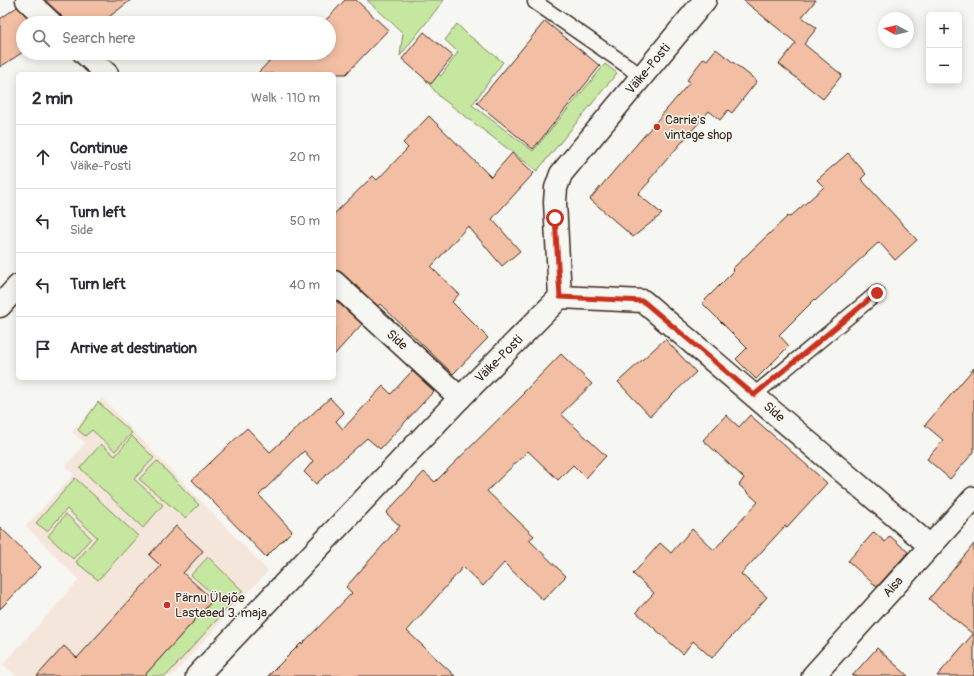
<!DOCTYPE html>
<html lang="en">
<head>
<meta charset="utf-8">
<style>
  :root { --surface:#fff; --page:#f7f7f7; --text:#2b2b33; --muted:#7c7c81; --line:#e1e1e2 }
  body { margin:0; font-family:Pangolin,sans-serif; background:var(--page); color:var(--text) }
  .controls { position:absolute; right:12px; top:12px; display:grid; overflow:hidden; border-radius:6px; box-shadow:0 2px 10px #0003 }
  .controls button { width:36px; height:36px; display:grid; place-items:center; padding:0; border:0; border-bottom:1px solid var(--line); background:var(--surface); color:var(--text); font:20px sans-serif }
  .compass { position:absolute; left:878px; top:12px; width:36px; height:36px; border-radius:50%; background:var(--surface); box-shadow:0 2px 10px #0003; rotate:278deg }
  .stop { position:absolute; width:12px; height:12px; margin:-9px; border:3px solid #c8321e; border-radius:50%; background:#fff }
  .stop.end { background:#c8321e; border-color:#fff; box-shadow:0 1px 4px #0008 }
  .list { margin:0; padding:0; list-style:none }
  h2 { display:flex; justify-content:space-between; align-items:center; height:52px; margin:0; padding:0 16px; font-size:17px }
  h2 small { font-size:13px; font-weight:400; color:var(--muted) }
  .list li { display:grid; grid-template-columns:26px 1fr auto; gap:12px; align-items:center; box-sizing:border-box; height:64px; padding:0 16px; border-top:1px solid var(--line) }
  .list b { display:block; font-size:15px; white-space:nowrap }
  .list p { margin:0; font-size:13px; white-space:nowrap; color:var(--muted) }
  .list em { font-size:13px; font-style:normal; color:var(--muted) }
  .icon { flex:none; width:22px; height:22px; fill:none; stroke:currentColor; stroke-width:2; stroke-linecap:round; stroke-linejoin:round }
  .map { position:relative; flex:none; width:974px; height:676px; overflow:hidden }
  .search { position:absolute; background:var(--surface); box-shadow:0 2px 10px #0003; left:16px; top:16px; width:320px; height:44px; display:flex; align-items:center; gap:10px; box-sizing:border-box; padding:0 14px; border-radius:22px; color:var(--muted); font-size:15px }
  .panel { position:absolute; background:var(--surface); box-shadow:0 2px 10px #0003; left:16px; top:72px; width:320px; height:308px; border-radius:6px }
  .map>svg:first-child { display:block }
</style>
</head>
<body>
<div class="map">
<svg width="974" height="676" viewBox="0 0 974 676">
  <rect width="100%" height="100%" fill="#f6f6f2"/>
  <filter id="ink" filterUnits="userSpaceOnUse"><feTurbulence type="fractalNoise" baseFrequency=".025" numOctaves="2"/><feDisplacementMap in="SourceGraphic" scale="8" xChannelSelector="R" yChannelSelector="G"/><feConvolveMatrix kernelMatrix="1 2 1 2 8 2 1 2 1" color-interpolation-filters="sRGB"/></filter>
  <g filter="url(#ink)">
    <polygon fill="#f5e6db" points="102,398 268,571 172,676 16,676 3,664 79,580 26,526 74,474 65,467 85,443 72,432"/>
    <g fill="#c6e7a0" stroke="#80885f">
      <polygon points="367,0 444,0 400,56 403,33"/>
      <polygon points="457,24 467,34 503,62 472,105 533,151 605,64 617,73 537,171 440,97 418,71 423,65 441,76 458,52 445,40"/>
      <polygon points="98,402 132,433 115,451 92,430 85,436 78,430"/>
      <polygon points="132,436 154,458 134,479 163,505 143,528 80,468 101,444 115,456"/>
      <polygon points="157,461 199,505 185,518 139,479"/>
      <polygon points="75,478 138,536 98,580 76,562 97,537 67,509 47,531 36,523"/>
      <polygon points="66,514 91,538 73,559 48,536"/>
      <polygon points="208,557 243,591 166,676 144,676 216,597 191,575"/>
    </g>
    <g fill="#f3bfa4" stroke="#3b2a1e">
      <polygon points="45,0 131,0 101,23 63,23 63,19 60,14"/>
      <polygon points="345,0 356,0 388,30 346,74 257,74 277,53 329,53 329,23 323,23"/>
      <polygon points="743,0 816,0 802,17 817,28 804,44 842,75 823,99 779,64 796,43"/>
      <polygon points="17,7 33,23 23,23 23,52 0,67 0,19"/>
      <polygon points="545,21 600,66 533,149 477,103"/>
      <polygon points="424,32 453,56 431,84 402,59"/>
      <polygon points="716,49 757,81 732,113 728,110 720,120 709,111 649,180 650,181 638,194 662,214 633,237 590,199 690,82 687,80 696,68 704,58 707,60"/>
      <polygon points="429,116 491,177 512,153 534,173 492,219 520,251 502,266 468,226 431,267 459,294 452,302 488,338 453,374 380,304 378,306 342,273 334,270 334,214 373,176 377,180 408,148 403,143"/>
      <polygon points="848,153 866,174 861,179 917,240 895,260 879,242 816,300 815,299 779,335 789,346 756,379 736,359 747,348 702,303 734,271 732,269 788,216 790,217 824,187 817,180"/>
      <polygon points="334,299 362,324 334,355"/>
      <polygon points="665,339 696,372 650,416 618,382"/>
      <polygon points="561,354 592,384 561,414 606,456 586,478 573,465 558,480 528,451 487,491 534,536 529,540 566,576 543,600 504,563 483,586 463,567 407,631 455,676 268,676 301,643 302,644 352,593 346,587 400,526 386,513 424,472 435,482 524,394 523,393"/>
      <polygon points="974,368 974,452 950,479 927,459 943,440 925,425"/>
      <polygon points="412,371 434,391 380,449 367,438 316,484 304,472 313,461 304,451 259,495 292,531 266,557 192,480 247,428 270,452 330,398 344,413 336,421 343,429 383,386 391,394"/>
      <polygon points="726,415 739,427 750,415 827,483 787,527 785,526 741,574 767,597 712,658 693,641 683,654 636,612 654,593 633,574 660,543 671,553 692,529 714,550 758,502 739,485 744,478 703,440"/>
      <polygon points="176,526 203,551 183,573 213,600 144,676 37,676 64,646 77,658 161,566 149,555"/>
      <polygon points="0,527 41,567 0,609"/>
      <polygon points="874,532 885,542 890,536 908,552 877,587 848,561"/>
      <polygon points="974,544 974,676 937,676 973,634 929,599"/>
      <polygon points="877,648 908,676 852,676"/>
    </g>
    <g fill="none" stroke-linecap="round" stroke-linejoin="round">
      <g stroke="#3b2a1e" stroke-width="17">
        <g id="service">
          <polyline points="535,2 629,67 641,77"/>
          <polyline points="754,395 877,293"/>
        </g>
      </g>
      <g stroke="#3b2a1e" stroke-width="25">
        <g id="minor">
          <polyline points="27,0 51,23"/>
          <polyline points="84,53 107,74"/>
          <polyline points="334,282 460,398"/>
          <polyline points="560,297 643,301 930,546"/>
          <polyline points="0,306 18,286"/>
          <polyline points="197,676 460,398 560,297 555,202 556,188 561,174 705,0"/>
          <polyline points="813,676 974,498"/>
        </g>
      </g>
      <use href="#service" stroke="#f6f6f2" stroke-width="14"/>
      <use href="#minor" stroke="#f6f6f2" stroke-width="22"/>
    </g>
  </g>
  <g fill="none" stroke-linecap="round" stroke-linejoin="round" filter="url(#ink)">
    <polyline stroke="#c8321e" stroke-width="5" points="555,218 560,297 643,301 754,395 877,293"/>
  </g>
  <g fill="#c8321e" stroke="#f6f6f2" stroke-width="1.5">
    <circle cx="657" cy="127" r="4"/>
    <circle cx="167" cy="605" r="4"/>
  </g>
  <g text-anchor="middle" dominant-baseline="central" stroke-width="3" stroke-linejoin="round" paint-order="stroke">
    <g font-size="13" fill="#3b2a1e" stroke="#f6f6f2">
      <text transform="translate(648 69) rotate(-50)">Väike-Posti</text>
      <text transform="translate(397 340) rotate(42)">Side</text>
      <text transform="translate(499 359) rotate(-45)">Väike-Posti</text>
      <text transform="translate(774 412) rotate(41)">Side</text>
      <text transform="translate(893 587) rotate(-48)">Aisa</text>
    </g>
    <g font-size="13" fill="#3b2a1e" stroke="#f6f6f2" text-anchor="start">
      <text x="665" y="120">Carrie's<tspan x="665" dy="15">vintage shop</tspan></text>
      <text x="175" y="598">Pärnu Ülejõe<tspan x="175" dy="15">Lasteaed 3. maja</tspan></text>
    </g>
  </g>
</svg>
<div class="controls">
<button>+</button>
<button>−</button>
</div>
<svg class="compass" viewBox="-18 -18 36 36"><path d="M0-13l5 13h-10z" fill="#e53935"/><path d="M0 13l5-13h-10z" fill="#7c7c81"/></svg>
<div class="stop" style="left:555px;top:218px"></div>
<div class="stop end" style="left:877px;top:293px"></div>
<div class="search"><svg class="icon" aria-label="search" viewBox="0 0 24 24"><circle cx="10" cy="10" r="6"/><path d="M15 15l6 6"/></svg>Search here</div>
<section class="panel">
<h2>2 min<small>Walk · 110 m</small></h2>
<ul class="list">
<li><svg class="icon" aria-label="ahead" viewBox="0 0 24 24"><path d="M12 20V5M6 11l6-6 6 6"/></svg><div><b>Continue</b><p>Väike-Posti</p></div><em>20 m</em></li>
<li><svg class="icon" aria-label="left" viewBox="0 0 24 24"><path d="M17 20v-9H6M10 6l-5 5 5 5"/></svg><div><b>Turn left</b><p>Side</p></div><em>50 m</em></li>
<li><svg class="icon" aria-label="left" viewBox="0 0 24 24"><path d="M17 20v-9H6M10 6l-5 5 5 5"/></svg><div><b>Turn left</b></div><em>40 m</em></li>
<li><svg class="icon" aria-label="arrive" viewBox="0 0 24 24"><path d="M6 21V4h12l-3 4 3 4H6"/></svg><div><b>Arrive at destination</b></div></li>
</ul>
</section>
</div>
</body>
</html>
